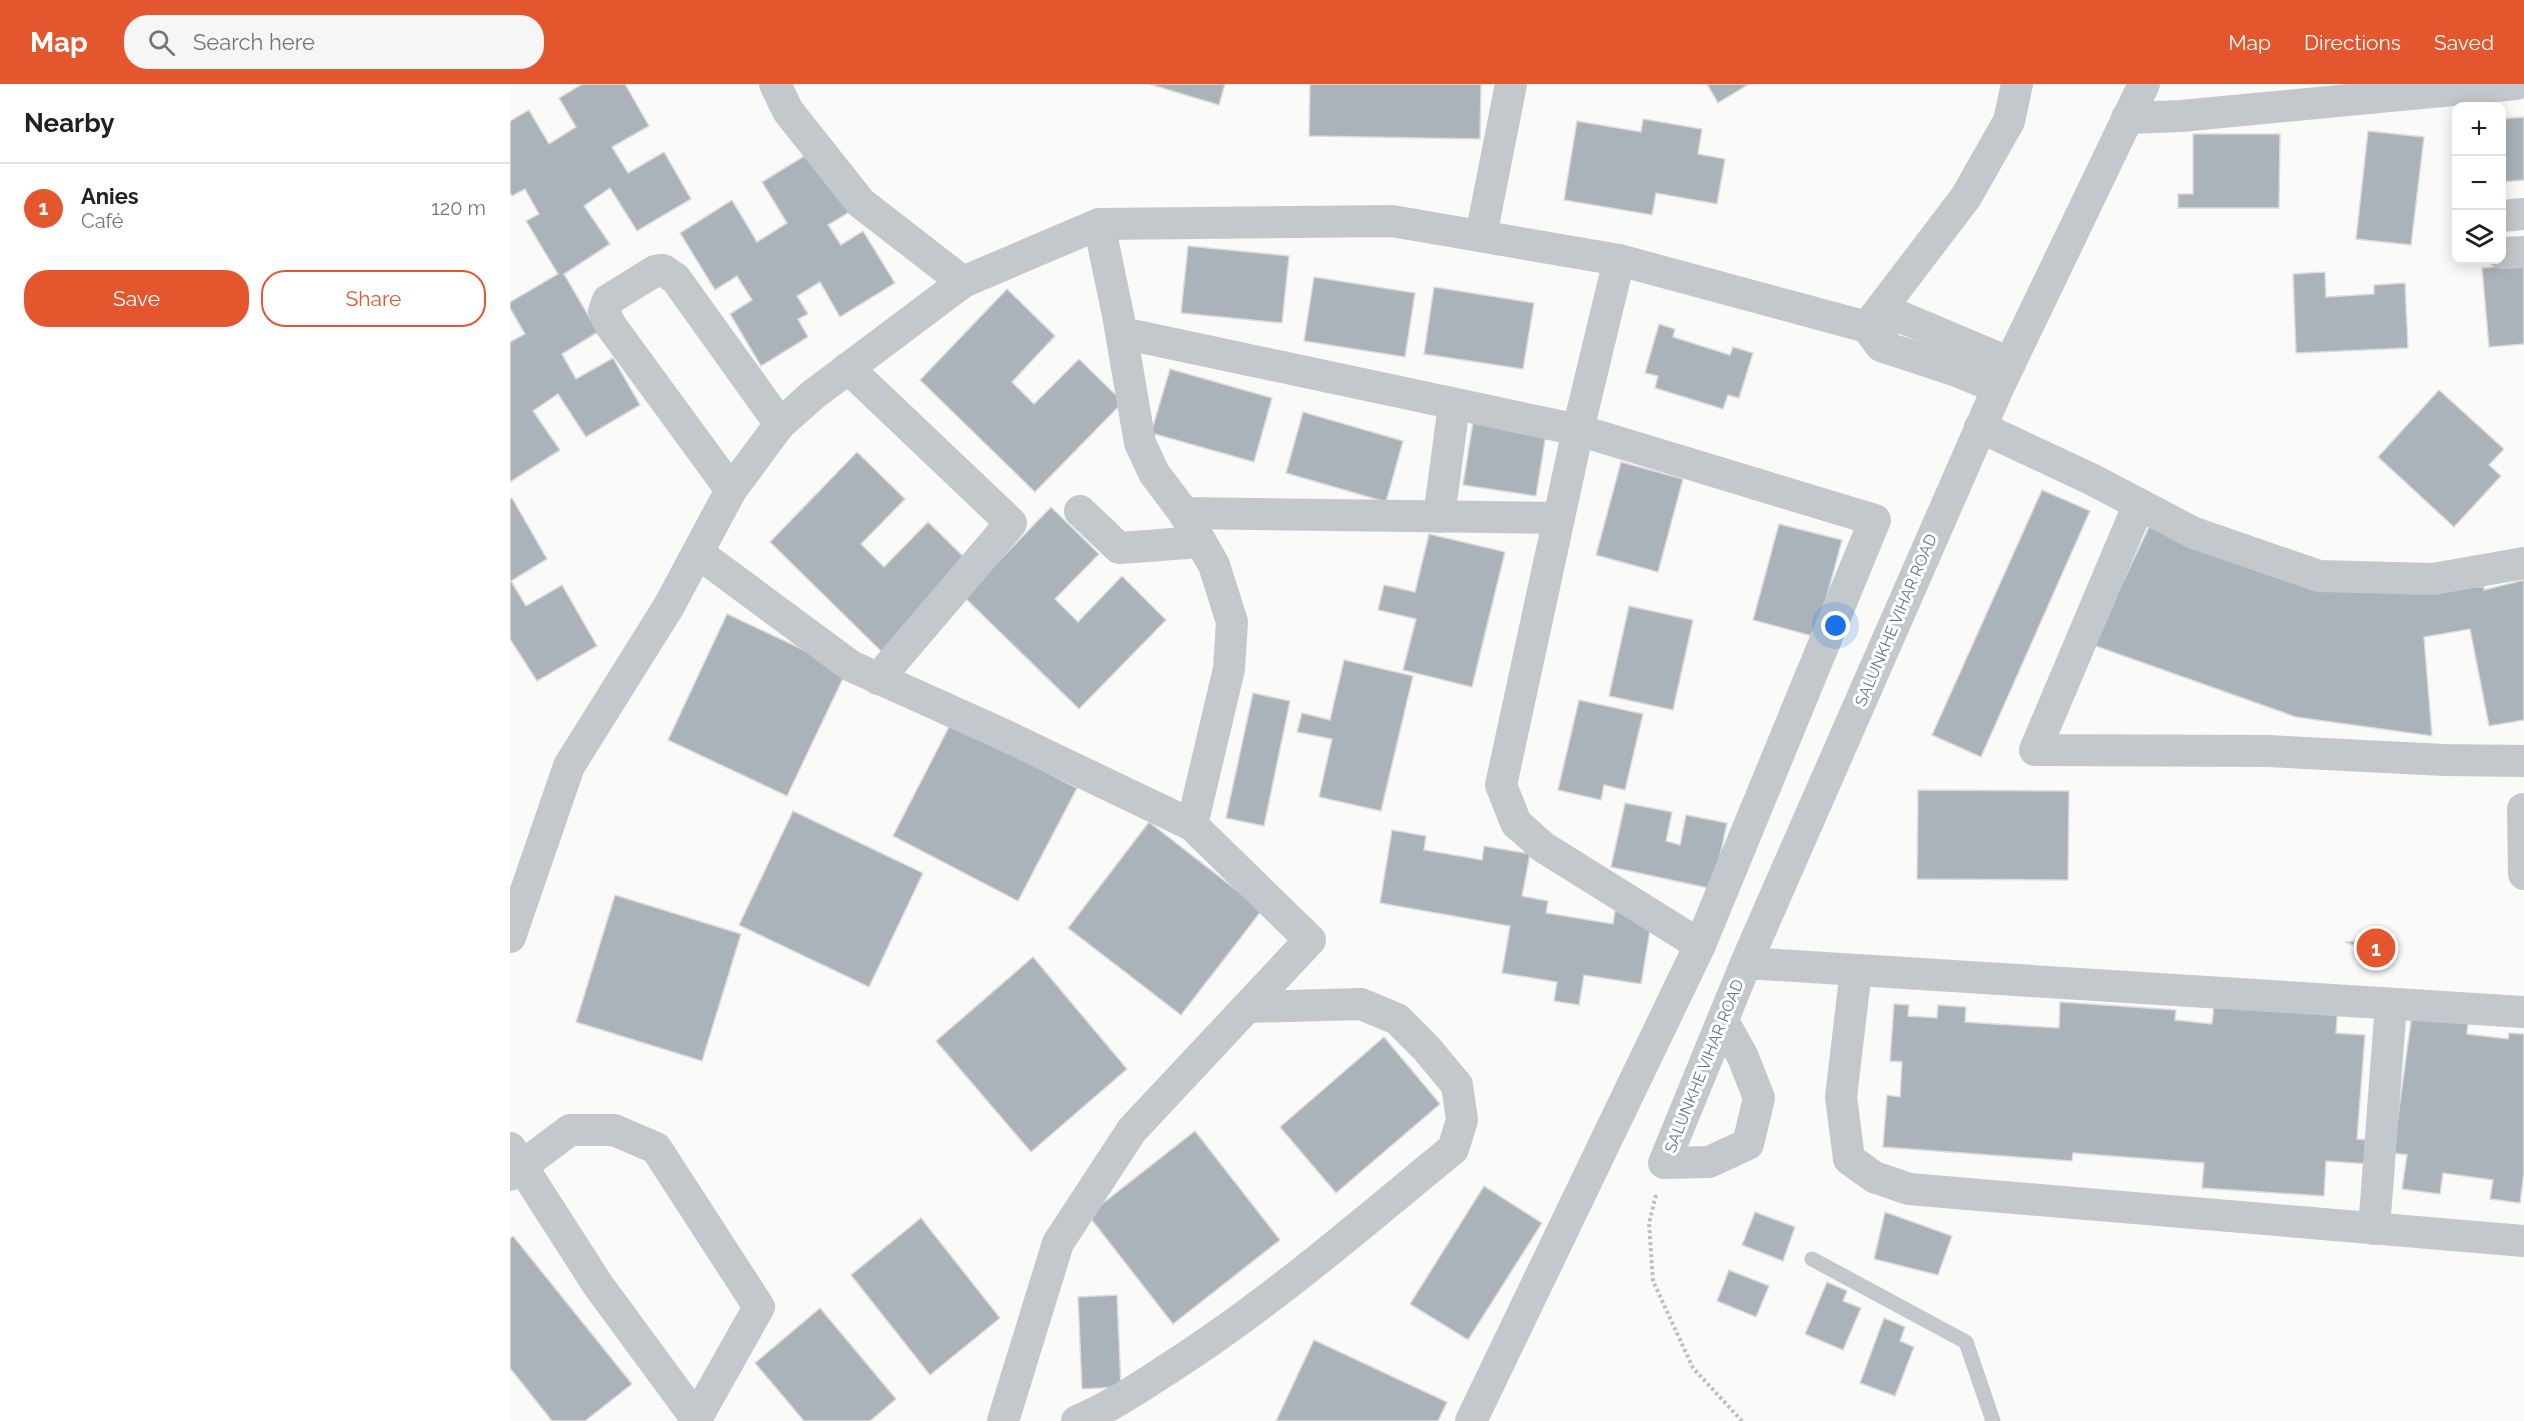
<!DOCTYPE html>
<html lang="en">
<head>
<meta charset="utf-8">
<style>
  :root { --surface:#fff; --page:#f6f6f6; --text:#202124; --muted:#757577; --line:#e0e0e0; --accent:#e4572e }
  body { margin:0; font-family:Raleway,sans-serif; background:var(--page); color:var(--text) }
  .controls { position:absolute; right:18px; top:18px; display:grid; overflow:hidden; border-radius:12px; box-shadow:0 3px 15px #0003 }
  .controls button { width:54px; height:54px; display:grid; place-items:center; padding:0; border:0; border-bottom:2px solid var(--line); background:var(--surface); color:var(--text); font:30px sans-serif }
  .you { position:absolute; left:1326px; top:542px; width:21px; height:21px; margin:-15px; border:4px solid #fff; border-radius:50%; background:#1a73e8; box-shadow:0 0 0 9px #1a73e833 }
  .badge { display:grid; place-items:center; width:39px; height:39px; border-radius:50%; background:var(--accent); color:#fff; font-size:20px; font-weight:700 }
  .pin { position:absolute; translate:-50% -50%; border:3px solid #fff; box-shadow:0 2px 6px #0006 }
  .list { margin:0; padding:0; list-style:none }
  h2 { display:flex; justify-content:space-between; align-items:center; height:78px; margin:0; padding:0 24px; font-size:26px }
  h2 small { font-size:20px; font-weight:400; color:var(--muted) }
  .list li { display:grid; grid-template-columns:39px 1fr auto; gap:18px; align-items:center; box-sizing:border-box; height:90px; padding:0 24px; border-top:2px solid var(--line) }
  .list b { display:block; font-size:22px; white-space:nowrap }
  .list p { margin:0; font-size:20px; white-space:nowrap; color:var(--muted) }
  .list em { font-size:20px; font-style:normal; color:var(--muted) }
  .actions { display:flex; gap:12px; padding:18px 24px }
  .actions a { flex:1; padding:14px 0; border:2px solid var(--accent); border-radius:24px; text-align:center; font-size:21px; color:var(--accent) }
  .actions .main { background:var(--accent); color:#fff }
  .icon { flex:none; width:33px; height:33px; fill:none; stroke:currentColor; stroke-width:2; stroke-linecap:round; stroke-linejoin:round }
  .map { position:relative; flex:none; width:2014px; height:1337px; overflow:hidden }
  header { display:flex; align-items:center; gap:36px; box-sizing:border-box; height:84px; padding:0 30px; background:var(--accent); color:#fff }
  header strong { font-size:28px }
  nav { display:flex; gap:33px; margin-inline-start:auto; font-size:21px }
  .search { width:420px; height:54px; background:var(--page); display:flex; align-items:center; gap:15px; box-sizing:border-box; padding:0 21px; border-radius:24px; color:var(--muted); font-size:22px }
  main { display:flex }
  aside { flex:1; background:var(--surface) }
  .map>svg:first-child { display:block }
</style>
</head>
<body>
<header>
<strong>Map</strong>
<div class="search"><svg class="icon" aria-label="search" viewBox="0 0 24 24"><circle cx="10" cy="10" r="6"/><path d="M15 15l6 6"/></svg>Search here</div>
<nav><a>Map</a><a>Directions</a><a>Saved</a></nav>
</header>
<main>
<aside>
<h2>Nearby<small></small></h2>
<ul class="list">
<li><span class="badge">1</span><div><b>Anies</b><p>Café</p></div><em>120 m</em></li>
</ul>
<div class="actions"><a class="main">Save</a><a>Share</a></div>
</aside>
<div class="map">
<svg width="2014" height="1337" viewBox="0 0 2014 1337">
  <rect width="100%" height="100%" fill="#fafaf8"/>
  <g fill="#aab3b9" stroke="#dcdcda" stroke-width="1.5">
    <polygon points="72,0 115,0 139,42 102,63 118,89 154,68 181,115 127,147 100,104 74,122 100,160 54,190 88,248 52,270 66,295 103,274 130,321 76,353 48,310 23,327 50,366 0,398 0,258 15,250 0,224 0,218 48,190 16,137 29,130 15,105 2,112 0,109 0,37 19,26 39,60 66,43 49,14"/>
    <polygon points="639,0 715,0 709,21"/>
    <polygon points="800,0 971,0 970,55 799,52"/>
    <polygon points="1197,0 1239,0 1208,19"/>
    <polygon points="2014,33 2014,96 1992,98 1992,35"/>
    <polygon points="1133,35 1192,45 1188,70 1215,75 1207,120 1146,109 1142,131 1054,116 1067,37 1131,48"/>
    <polygon points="1858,47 1914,53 1901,161 1846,155"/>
    <polygon points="1683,50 1770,50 1769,124 1668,124 1668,110 1683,110"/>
    <polygon points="304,66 341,127 318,141 331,161 353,147 385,199 330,233 310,198 287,212 298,230 288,235 298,253 251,282 220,230 242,216 227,192 205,206 170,149 222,116 247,158 277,139 252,98"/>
    <polygon points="678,162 779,172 772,239 671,229"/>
    <polygon points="2014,180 2014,260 1979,263 1972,184"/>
    <polygon points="1815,188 1816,213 1864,210 1864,201 1895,199 1898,264 1786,269 1783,190"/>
    <polygon points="804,193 905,209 895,273 794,257"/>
    <polygon points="924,203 1024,219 1013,285 914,270"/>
    <polygon points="497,205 545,252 502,298 524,320 569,275 613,318 525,408 410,296"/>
    <polygon points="1149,240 1165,245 1163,253 1220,271 1223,263 1243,269 1229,314 1218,311 1213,325 1145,304 1148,292 1135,289"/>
    <polygon points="660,285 762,314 744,378 641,349"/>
    <polygon points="1929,306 1994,365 1979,381 1991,392 1944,443 1868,373"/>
    <polygon points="793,328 893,357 876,418 776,389"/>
    <polygon points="963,338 1036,350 1026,412 953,401"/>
    <polygon points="347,368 395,415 351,460 374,483 418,438 462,481 375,571 260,458"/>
    <polygon points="1111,378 1173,395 1148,488 1086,471"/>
    <polygon points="1532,406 1580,427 1471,673 1422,651"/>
    <polygon points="2,414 37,475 1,497 16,522 52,501 87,562 27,597 0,555 0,415"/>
    <polygon points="541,423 589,470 545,515 568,538 612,492 656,536 569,625 454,513"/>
    <polygon points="1269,440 1332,456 1306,553 1243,536"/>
    <polygon points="1639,443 1792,492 1974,503 1974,506 2014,496 2014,636 1979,642 1960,545 1914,553 1922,652 1786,633 1583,561"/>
    <polygon points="919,450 995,468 962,603 893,586 906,535 868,526 874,501 905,508"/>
    <polygon points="1119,522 1183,536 1163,626 1099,612"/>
    <polygon points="217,530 337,586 277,712 158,656"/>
    <polygon points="834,576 903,592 871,727 809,713 822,655 787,648 792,629 820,636"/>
    <polygon points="743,609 780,617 754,742 716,734"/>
    <polygon points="1069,616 1133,630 1115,706 1094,701 1091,716 1048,706"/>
    <polygon points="441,639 567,704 508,817 383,752"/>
    <polygon points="1408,706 1559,707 1558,796 1407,795"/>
    <polygon points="1115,719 1162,728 1156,757 1170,761 1176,731 1217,739 1203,805 1101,783"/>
    <polygon points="283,727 413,789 359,903 229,841"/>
    <polygon points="639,738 752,826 671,931 558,844"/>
    <polygon points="882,746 916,752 914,766 972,776 974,762 1020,770 1012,812 1038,817 1036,829 1103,840 1105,827 1142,834 1131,900 1074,891 1069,921 1044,917 1047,898 992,889 1000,842 870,819"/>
    <polygon points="105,811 231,850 192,977 66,938"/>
    <polygon points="1884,855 1878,874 1835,858"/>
    <polygon points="523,873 617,985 521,1068 426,957"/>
    <polygon points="1705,911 1828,920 1826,949 1855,951 1847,1055 1860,1056 1859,1080 1816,1077 1814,1112 1692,1104 1694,1079 1563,1069 1562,1077 1373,1063 1377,1011 1390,1013 1392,978 1380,977 1384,920 1399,921 1398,932 1427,934 1428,921 1456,923 1455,938 1549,944 1550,918 1666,926 1665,936 1702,940"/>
    <polygon points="1902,930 1958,938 1957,950 1998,955 1999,949 2014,950 2014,1088 2010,1119 1980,1115 1983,1096 1933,1089 1930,1110 1892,1105 1897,1071 1883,1069"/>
    <polygon points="874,953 930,1020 826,1109 770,1043"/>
    <polygon points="685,1047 770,1156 663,1240 578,1131"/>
    <polygon points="974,1102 1032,1139 958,1256 900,1220"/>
    <polygon points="1245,1128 1285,1143 1273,1177 1232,1161"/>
    <polygon points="1375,1128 1442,1152 1428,1191 1364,1175"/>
    <polygon points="411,1134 490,1234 420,1291 341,1191"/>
    <polygon points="3,1152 122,1300 75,1337 42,1337 0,1284 0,1155"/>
    <polygon points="1219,1186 1259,1202 1246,1233 1207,1217"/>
    <polygon points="1317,1198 1337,1207 1333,1217 1351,1224 1333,1266 1295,1250"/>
    <polygon points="607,1211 611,1303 572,1305 568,1213"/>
    <polygon points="310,1224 386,1315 360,1337 294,1337 245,1279"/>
    <polygon points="1374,1234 1395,1243 1390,1257 1404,1263 1385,1312 1350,1299"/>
    <polygon points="804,1256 937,1318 928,1337 766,1337"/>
  </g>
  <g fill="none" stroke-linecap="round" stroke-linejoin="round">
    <polyline stroke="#bbbfc2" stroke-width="4" stroke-dasharray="3 3" stroke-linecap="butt" points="1146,1111 1139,1139 1143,1197 1183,1284 1232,1337"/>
    <polyline stroke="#c3c8cc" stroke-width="15" points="1302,1175 1456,1258 1483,1337"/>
    <g stroke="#c3c8cc" stroke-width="32">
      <polyline points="265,0 278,27 351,119 453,198"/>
      <polyline points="1617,34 1671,32 2006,0"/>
      <polyline points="1992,132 2014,130"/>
      <polyline points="971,152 1001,0"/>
      <polyline points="1992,169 2014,168"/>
      <polyline points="1109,176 1068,346 991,701 1006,739 1033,763 1190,861"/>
      <polyline points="1357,243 1456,113 1499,37 1507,0"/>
      <polyline points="1357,243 1371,262 1444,286 1488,304"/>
      <polyline points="612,249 1068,346 1365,436 1190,861 961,1337"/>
      <polyline points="338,284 501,439 368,595"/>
      <polyline points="1470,343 1581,395 1684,449 1809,492 1923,495 2014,479"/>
      <polyline points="221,406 101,242 94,227 98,216 145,187 153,186 166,195 270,340"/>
      <polyline points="1629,420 1525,666 1758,667 1934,676 2014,677"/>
      <polyline points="570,427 609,464 691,458"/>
      <polyline points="674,429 1049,434"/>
      <polyline points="929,433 944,321"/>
      <polyline points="188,469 341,582 490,649 682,741"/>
      <polyline points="2013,725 2014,790"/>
      <polyline points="0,853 59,682 159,522 221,406 270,340 304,310 453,198 589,140 882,137 1109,176 1357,243 1391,233 1500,279"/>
      <polyline points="1236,879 2014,928"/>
      <polyline points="1346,886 1331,1013 1339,1075 1364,1093 1399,1105 2014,1157"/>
      <polyline points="1213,937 1233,973 1249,1014 1238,1060 1199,1078 1154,1079 1236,879 1488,304 1634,0"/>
      <polyline points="0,1064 88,1201 188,1337"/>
      <polyline points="0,1091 60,1046 104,1046 146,1064 249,1223 186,1335"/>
      <polyline points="1864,1145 1881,920"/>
      <polyline points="493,1337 548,1159 622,1046 800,856 682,741 719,585 722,538 704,481 674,429 644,389 630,359 608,231 589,140"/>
      <path d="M567,1337C601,1323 630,1303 661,1283C761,1219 851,1140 943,1065L952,1036L947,1001L916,964L887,935L851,920L738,923"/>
    </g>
  </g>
  <g text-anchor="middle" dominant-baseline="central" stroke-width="6" stroke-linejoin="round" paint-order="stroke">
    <g font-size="16" fill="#657683" stroke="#fff">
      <text transform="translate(1386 536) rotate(-67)">SALUNKHE VIHAR ROAD</text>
      <text transform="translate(1194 982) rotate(-68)">SALUNKHE VIHAR ROAD</text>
    </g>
  </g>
</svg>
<div class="controls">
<button>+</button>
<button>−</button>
<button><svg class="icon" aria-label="layers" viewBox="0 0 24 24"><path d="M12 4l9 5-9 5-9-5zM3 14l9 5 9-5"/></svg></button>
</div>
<div class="you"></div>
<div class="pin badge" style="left:1866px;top:864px">1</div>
</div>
</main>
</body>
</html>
